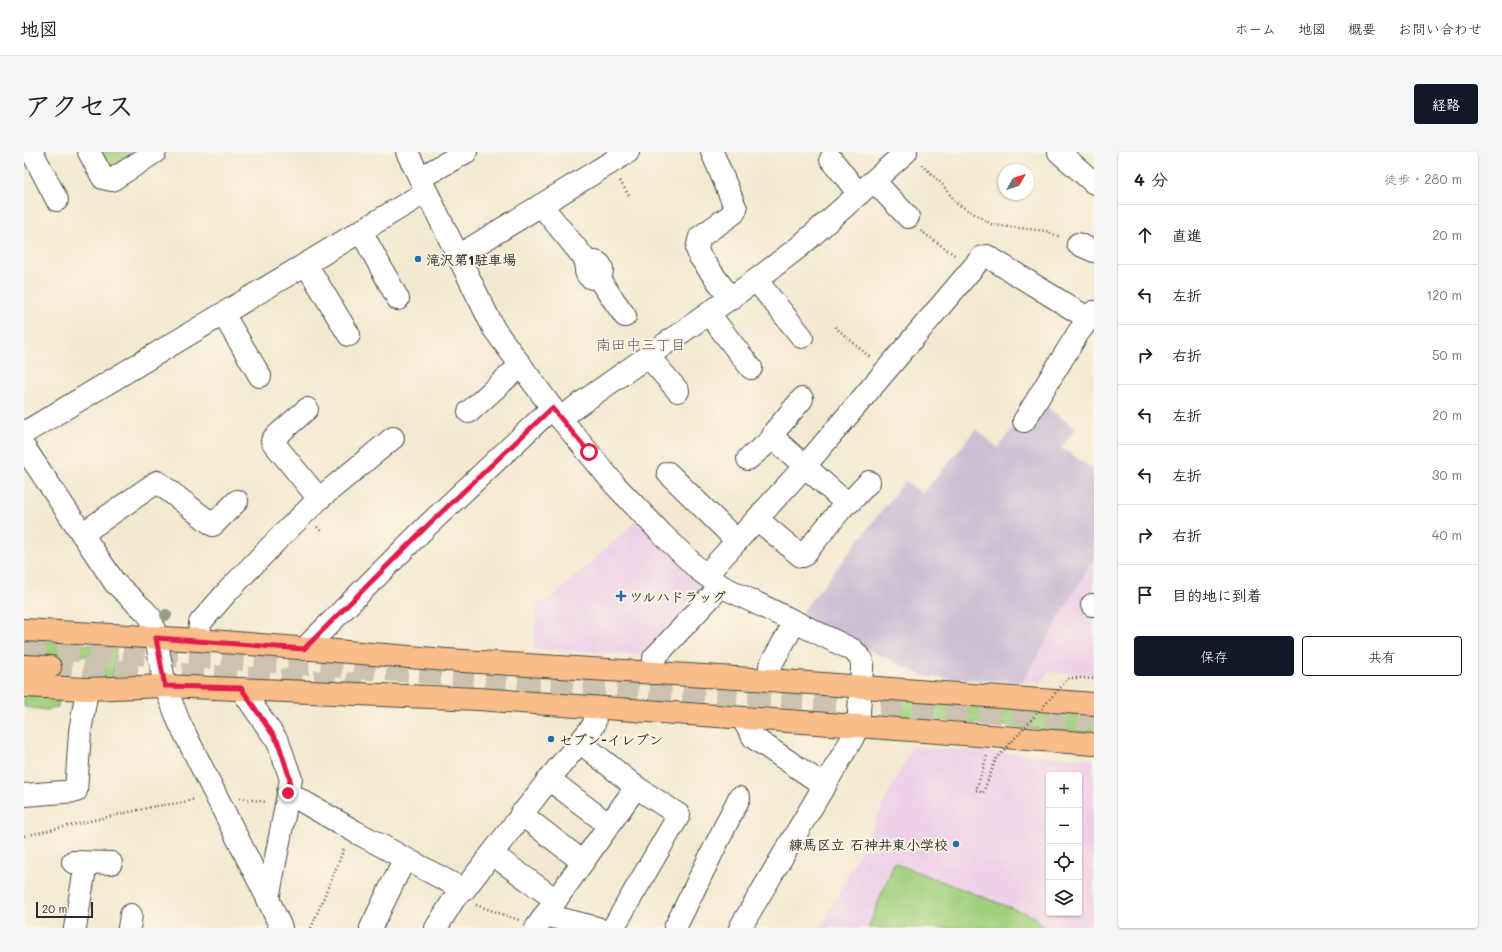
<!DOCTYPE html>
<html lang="ja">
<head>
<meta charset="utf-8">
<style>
  :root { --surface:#fff; --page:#f6f6f6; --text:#202124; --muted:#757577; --line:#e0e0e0; --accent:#111827 }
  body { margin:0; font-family:Mali,"Klee One",sans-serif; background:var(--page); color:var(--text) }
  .controls { position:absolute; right:12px; bottom:12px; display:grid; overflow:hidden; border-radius:4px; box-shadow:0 1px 3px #0004 }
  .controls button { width:36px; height:36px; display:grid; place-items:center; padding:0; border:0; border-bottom:1px solid var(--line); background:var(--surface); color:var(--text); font:20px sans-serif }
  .compass { position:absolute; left:974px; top:12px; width:36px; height:36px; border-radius:50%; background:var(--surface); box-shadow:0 1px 3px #0004; rotate:51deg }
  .scale { position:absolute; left:12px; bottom:10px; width:57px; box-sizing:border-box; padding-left:4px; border:2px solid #2b2b2b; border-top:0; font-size:11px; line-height:14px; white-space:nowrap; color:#2b2b2b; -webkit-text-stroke:3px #fcf5e5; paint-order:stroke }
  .stop { position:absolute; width:12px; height:12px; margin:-9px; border:3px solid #e11d48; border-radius:50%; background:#fff }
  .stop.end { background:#e11d48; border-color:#fff; box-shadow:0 1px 4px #0008 }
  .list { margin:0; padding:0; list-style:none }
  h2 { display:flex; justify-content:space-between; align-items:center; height:52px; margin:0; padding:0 16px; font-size:17px }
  h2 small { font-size:13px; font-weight:400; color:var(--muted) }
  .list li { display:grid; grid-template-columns:26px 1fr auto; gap:12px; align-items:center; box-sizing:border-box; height:60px; padding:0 16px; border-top:1px solid var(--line) }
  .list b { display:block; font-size:15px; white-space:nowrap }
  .list em { font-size:13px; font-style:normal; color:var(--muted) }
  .actions { display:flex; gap:8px; padding:12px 16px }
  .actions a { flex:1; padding:9px 0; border:1px solid var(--accent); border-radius:4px; text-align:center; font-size:14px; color:var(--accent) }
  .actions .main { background:var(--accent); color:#fff }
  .icon { flex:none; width:22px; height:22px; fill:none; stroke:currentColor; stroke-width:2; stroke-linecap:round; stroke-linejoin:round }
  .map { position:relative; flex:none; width:1070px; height:776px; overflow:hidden; border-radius:4px }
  header { display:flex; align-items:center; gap:24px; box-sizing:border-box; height:56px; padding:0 20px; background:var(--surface); border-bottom:1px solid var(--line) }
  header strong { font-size:19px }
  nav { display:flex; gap:22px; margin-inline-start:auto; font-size:14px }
  .intro { display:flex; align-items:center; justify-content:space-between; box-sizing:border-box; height:96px; padding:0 24px }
  h1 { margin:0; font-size:28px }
  .button { padding:10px 18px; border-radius:4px; background:var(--accent); color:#fff; font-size:14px; font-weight:700 }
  main { display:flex; gap:24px; padding:0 24px }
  aside { flex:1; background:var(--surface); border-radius:4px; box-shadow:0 1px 3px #0004 }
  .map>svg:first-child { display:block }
</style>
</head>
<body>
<header>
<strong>地図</strong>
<nav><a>ホーム</a><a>地図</a><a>概要</a><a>お問い合わせ</a></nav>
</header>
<div class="intro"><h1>アクセス</h1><a class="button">経路</a></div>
<main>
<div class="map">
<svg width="1070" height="776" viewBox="0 0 1070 776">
  <rect width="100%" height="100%" fill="#fcf5e5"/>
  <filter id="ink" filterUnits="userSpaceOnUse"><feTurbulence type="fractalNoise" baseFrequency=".025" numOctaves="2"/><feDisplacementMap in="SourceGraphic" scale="8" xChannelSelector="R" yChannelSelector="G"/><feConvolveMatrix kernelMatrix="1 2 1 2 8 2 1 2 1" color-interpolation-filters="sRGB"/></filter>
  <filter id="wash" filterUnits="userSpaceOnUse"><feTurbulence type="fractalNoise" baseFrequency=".012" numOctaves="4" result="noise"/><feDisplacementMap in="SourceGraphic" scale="16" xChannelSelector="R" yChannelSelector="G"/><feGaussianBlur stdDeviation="0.9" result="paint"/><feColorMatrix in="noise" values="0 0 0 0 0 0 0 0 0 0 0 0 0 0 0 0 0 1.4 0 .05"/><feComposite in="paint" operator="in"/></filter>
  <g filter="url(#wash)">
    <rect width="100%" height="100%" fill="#f3e9d0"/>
    <g fill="#eed0e8" fill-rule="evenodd">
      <polygon points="612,369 678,433 679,442 622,504 510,497 512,453 517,449 524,449"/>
      <polygon points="1070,405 1070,523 1024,520 1018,531 999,530"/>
      <path d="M888,595L1070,607V776H797ZM1025,623H1055V761H1025Z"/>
    </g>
    <polygon fill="#ccbed4" points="1019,253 1052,276 1037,296 1070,317 1070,405 999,530 902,525 775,464 881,329 899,342 952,277 974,296 990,274 999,280"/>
    <g fill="#a1d07d" stroke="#667e54">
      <polygon points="74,0 116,0 92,15 81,13"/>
      <polygon points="0,488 92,495 89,529 79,529 80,505 0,501"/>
      <polygon points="0,542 35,545 34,555 23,558 0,555"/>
      <polygon points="872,546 1070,563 1070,582 871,564"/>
      <polygon points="870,711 1011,765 1020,776 844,776"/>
    </g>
  </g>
  <g filter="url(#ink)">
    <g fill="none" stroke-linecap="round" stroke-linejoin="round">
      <g stroke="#cbc3af" stroke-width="22" stroke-dasharray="22 11" stroke-linecap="butt">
        <polyline points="0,496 219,508 1070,567"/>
        <polyline points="26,515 338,532"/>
      </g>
      <g stroke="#494844" stroke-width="24">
        <g id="minor">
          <polyline points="8,0 33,48"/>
          <polyline points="65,0 79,26 88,28 131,0"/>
          <polyline points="383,0 470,177 528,256 591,333 638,382 675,418 697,434 829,498 838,508 838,517 834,574 828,587 716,776"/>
          <polyline points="688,0 712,57 710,61 676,85 673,97 676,105 707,147"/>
          <polyline points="1035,0 1070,31"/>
          <polyline points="807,7 835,42"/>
          <polyline points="396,26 442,0"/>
          <polyline points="850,29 884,65"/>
          <polyline points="517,53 565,112"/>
          <polyline points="337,79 374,147"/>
          <polyline points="1054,92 1070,99"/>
          <polyline points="434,104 604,0"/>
          <circle cx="570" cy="118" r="8"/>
          <polyline points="282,112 325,183"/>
          <polyline points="574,126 601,164"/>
          <polyline points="732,128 778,185"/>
          <polyline points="199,162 236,224"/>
          <polyline points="685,162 727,216"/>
          <polyline points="624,204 654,239"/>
          <polyline points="283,257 250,286 248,289 295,347"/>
          <polyline points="445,260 497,213"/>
          <polyline points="536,266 732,128 775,95 882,0"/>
          <polyline points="1000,269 1054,181 1070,160"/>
          <polyline points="0,281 402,40"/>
          <polyline points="747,288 751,279 778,247"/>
          <polyline points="0,295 91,431 121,459 127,466 132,486 141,534 155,570 244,747 257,776"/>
          <polyline points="724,307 746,289 750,288 754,290 822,351 779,404 777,404 733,367"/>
          <polyline points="644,321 713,389"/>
          <polyline points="822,351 826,350 845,330"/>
          <polyline points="58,382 133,330 135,331 189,373 213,349"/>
          <polyline points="682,423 781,314 958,105 963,104 1065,167"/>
          <polyline points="1068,453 1070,453"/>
          <polyline points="175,488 176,471 203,440 256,385 295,347 369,286"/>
          <polyline points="280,497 404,373 528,256"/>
          <polyline points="629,521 630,506 697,434"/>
          <polyline points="745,528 746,514 771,470"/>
          <polyline points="217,537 254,590 267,627 244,747"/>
          <polyline points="718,566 730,586 801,634"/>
          <polyline points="556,590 612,635 655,663 589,776"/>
          <polyline points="525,627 585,673"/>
          <polyline points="264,641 330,679 440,738 525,627 570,573 572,556"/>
          <polyline points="0,643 52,639 56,580 63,537"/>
          <polyline points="497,662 559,710"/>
          <polyline points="468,702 532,748"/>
          <polyline points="49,710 87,711"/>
          <polyline points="521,763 573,776"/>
          <polyline points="51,776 62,711"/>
          <polyline points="105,776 107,763"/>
          <polyline points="347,776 377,714"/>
          <polyline points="412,776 437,736"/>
          <polyline points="512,776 612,635"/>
          <polyline points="651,776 715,646"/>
        </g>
      </g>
      <g stroke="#494844" stroke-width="24">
        <g id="major">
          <polyline points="0,478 175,488 423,508 745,528 1070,552"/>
          <polyline points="0,514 26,515"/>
          <polyline points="0,534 63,537 141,534 454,547 834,574 1070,592"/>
        </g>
      </g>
      <g stroke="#494844" stroke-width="2.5" stroke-dasharray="1 3" stroke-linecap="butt">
        <polyline points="898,13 919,33 932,51 969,73 1022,79 1036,85"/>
        <polyline points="596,29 606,45"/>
        <polyline points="897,79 932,104"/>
        <polyline points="811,175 847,206"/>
        <polyline points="293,375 298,380"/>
        <polyline points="1056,526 1070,527"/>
        <polyline points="963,604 952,638 959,641 972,607"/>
        <polyline points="216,646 242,650"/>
        <polyline points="0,684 132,654 156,651 171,647"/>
        <polyline points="452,753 495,768"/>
        <polyline points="287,776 320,697"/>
      </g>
      <use href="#minor" stroke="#fff" stroke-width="22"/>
      <use href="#major" stroke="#f8bd89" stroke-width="22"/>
      <polyline stroke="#494844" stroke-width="2.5" stroke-dasharray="1 3" stroke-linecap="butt" points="972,607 1045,526 1056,526"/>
    </g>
    <circle fill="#989c83" cx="142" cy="463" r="6"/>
  </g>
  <g fill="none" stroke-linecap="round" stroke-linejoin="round" filter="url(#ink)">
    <polyline stroke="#e11d48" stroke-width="5" points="264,641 266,627 254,590 217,536 141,534 132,486 280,497 404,373 528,256 565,300"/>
  </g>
  <g fill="#1f6fb2" stroke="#fcf5e5" stroke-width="1.5">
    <circle cx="394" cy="107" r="4"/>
    <path d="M595 438h4v4h4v4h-4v4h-4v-4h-4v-4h4z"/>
    <circle cx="527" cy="587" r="4"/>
    <circle cx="932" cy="692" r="4"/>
  </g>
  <g text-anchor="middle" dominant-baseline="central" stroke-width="4" stroke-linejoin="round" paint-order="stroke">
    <g font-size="14" font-weight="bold" fill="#2b2b2b" stroke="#fcf5e5" text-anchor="start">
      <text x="402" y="107">滝沢第1駐車場</text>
      <text x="605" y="444">ツルハドラッグ</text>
      <text x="535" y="587">セブン-イレブン</text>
      <text x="924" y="692" text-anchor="end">練馬区立 石神井東小学校</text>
    </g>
    <g font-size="15" fill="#63576d" stroke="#fcf5e5">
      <text x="617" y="192">南田中三丁目</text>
    </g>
  </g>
</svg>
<div class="controls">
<button>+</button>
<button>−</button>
<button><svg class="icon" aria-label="locate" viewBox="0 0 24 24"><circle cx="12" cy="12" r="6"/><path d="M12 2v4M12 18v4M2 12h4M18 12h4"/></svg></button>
<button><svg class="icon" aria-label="layers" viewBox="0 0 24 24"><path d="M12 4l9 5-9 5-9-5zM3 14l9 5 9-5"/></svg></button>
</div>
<svg class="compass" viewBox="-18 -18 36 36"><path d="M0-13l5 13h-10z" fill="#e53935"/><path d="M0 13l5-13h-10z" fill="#757577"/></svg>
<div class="scale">20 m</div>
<div class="stop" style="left:565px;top:300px"></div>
<div class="stop end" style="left:264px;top:641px"></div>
</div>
<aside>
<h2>4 分<small>徒歩 · 280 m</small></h2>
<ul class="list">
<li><svg class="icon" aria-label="ahead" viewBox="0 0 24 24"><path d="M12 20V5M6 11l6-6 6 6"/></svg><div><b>直進</b></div><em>20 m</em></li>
<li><svg class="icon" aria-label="left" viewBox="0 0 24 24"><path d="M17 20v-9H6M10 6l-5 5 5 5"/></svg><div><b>左折</b></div><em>120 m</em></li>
<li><svg class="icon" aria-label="right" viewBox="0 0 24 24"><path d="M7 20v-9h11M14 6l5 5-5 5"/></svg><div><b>右折</b></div><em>50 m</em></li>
<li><svg class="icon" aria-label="left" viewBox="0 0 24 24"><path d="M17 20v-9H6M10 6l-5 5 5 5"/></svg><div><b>左折</b></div><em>20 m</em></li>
<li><svg class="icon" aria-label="left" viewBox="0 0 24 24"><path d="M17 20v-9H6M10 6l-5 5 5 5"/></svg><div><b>左折</b></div><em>30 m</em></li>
<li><svg class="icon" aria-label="right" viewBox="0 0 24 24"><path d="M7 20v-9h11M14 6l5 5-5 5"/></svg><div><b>右折</b></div><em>40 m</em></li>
<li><svg class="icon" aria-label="arrive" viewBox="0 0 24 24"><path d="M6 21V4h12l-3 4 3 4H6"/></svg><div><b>目的地に到着</b></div></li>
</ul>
<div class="actions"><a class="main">保存</a><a>共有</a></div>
</aside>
</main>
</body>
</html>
